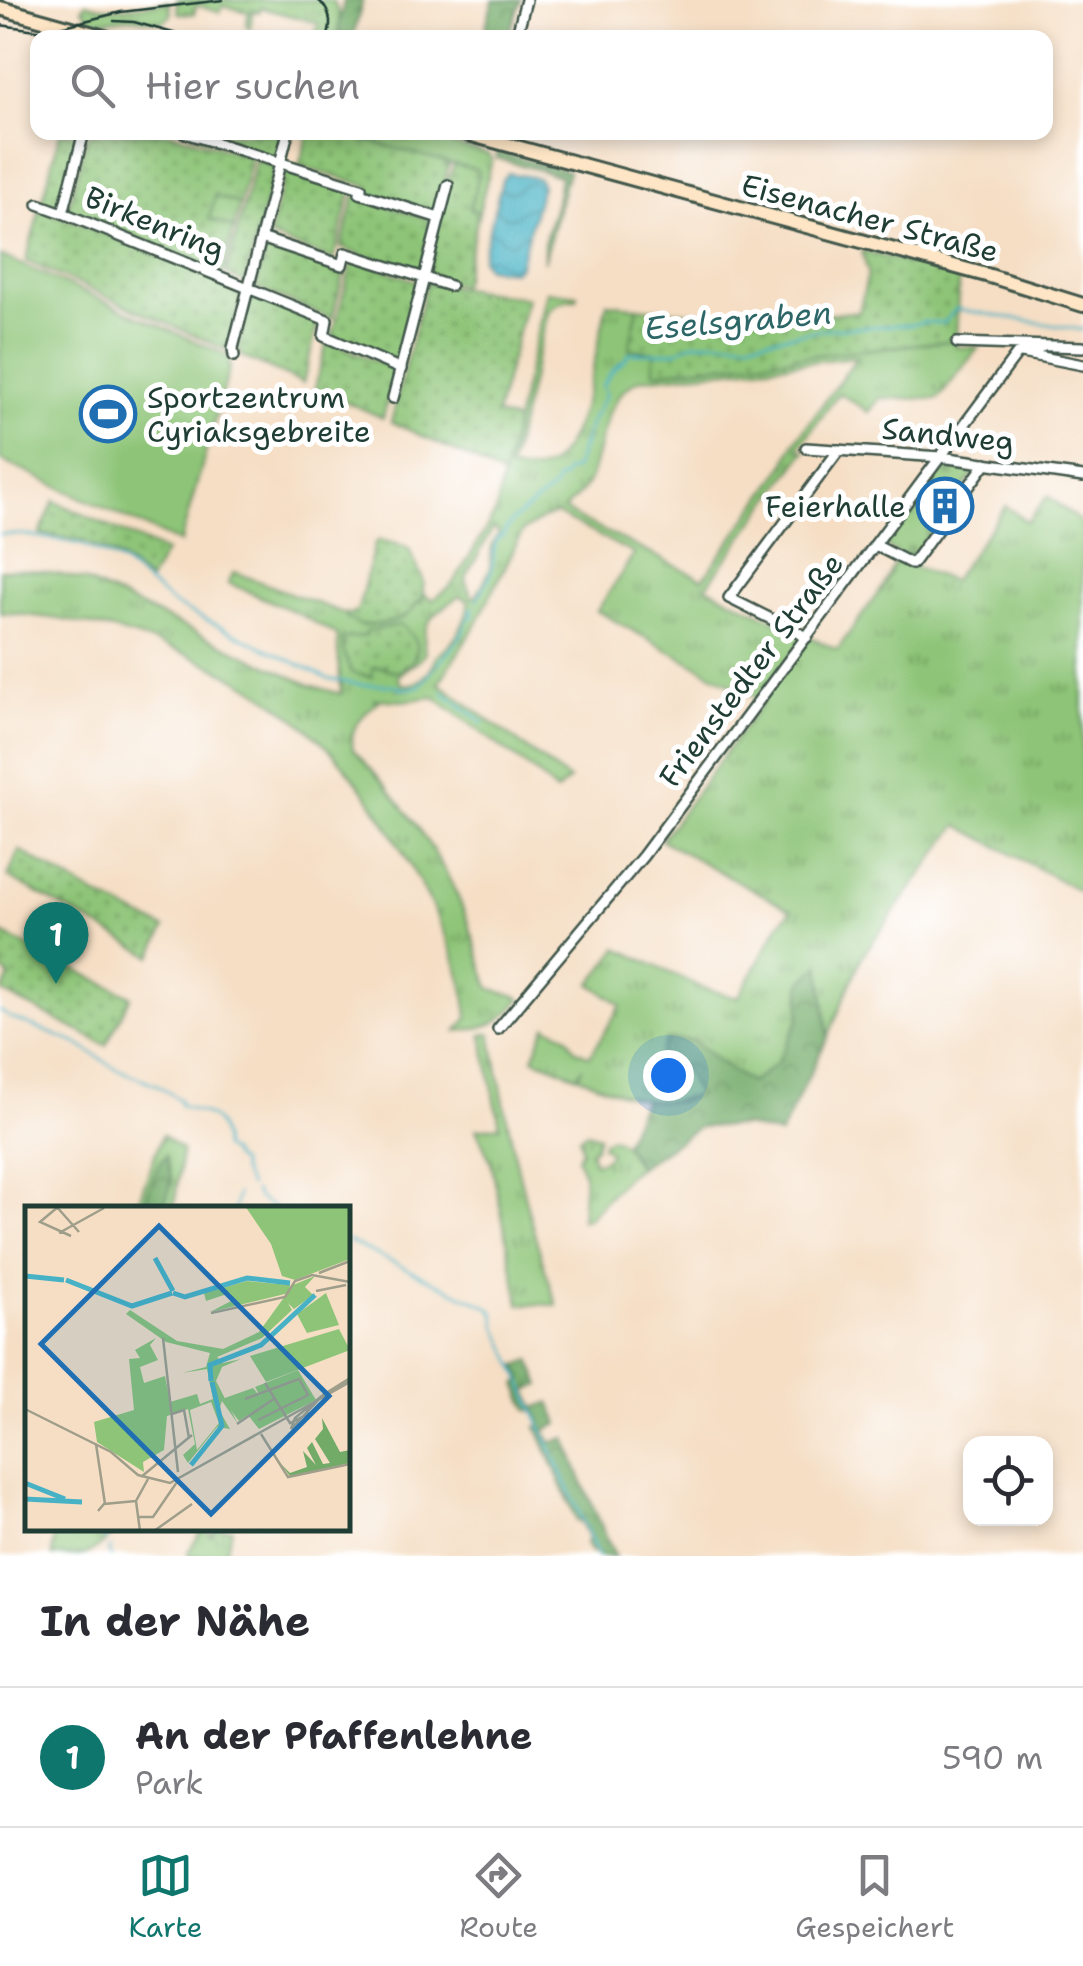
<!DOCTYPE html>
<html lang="de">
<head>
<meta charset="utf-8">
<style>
  :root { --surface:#fff; --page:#f2f2f3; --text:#2b2b33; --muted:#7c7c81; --line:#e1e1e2; --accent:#0f766e }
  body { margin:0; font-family:"Shantell Sans",sans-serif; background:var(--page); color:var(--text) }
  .controls { position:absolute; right:30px; bottom:30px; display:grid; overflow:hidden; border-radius:20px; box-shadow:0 5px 15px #0003 }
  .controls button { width:90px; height:90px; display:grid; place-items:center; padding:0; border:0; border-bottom:2px solid var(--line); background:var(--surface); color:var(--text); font:50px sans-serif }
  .you { position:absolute; left:668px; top:1075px; width:35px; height:35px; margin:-25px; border:8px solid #fff; border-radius:50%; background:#1a73e8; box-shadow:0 0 0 15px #1a73e833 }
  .badge { display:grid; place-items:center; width:65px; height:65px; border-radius:50%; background:var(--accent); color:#fff; font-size:32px; font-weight:700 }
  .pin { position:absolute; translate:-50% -82px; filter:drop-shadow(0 2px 5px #0008) }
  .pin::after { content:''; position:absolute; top:52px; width:35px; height:30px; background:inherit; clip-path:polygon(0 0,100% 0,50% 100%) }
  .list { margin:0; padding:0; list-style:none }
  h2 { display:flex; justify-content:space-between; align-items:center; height:130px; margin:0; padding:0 40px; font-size:42px }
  h2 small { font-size:32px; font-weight:400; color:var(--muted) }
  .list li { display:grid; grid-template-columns:65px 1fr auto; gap:30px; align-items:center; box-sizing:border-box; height:140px; padding:0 40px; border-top:2px solid var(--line) }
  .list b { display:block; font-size:38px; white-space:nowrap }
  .list p { margin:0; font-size:32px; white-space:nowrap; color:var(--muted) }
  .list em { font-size:32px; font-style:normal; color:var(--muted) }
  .icon { flex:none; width:55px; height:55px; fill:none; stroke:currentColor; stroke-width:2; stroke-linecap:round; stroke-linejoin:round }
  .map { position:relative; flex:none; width:1083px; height:1556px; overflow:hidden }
  .search { position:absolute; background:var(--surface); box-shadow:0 5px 15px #0003; left:30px; right:30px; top:30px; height:110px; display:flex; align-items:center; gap:25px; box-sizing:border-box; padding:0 35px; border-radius:20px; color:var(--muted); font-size:38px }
  .sheet { height:270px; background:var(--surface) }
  nav { display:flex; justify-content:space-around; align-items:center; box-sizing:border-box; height:140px; border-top:2px solid var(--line); background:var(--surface); font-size:28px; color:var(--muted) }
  nav a { display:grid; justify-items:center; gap:5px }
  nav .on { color:var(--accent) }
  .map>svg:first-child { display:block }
</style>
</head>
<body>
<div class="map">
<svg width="1083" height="1556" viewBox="0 0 1083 1556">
  <defs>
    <pattern id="grass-tufts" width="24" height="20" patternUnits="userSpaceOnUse" patternTransform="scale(2.5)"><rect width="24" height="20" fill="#8dc477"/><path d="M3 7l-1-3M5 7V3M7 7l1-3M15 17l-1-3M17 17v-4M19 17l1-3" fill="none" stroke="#73a062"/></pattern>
    <pattern id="forest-crowns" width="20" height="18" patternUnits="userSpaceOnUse" patternTransform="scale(2.5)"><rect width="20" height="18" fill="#72aa68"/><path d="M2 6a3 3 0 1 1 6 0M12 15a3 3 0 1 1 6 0" fill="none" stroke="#5d8c56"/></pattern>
    <pattern id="cemetery-stones" width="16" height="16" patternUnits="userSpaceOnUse" patternTransform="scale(2.5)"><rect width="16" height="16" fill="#8dc477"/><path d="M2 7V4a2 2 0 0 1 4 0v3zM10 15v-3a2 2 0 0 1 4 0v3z" fill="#73a062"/></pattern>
    <pattern id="garden-dots" width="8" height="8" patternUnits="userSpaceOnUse" patternTransform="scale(2.5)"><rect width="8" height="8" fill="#8dc477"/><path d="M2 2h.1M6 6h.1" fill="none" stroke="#73a062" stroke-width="1.8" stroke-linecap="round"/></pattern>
    <pattern id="water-waves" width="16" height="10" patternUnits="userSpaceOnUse" patternTransform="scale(2.5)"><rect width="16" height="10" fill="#47b2c5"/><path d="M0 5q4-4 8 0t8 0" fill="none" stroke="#3b92a1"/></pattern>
  </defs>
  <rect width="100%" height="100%" fill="#fff"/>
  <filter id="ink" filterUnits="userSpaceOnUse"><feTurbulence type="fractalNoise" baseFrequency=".01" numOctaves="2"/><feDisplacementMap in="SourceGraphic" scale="20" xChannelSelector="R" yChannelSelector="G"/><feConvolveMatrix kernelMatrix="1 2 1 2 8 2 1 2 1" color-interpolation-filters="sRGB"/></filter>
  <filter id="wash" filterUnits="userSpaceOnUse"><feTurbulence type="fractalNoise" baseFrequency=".0048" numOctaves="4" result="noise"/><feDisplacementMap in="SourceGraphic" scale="40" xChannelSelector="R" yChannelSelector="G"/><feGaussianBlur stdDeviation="2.25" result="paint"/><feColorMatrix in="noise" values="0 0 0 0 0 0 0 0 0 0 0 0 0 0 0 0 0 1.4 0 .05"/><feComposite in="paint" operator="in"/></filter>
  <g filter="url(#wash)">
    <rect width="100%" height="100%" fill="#f5dec4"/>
    <g fill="url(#grass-tufts)" stroke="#568056" stroke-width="2.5" fill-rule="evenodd">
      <path d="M176,0H332C341,13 341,23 337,37H315L318,23L261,8L259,12L253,11L250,30L246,25L249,12L222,6L220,13L197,5L194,14L178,13Z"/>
      <path d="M169,2L171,15L164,22L129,18L93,22L86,15L85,10L82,9L86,3C109,13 144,4 169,2Z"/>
      <polygon points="335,133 413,133 488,154 492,160 479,212 470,209 479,174 477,170"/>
      <polygon points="215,196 240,204 234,228 209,219"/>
      <path d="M547,291L578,295L577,299C564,299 556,303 548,313L509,469C521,470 537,473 548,466C583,446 598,341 607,303L638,307L630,349L654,352L655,372L956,340V347H979L938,399L880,398L869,412L839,393L798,449L806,450L706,587L837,650L884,585L896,560L952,581L1006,506L1027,522L1048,496L1083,524V893L958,825L862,956L828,1037L820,966L802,982L799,1019L777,1063L751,1083L726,1067L661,1053L684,1070L698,1095C653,1110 620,1094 578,1076L583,1067L577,1076L533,1058L546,1026L566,1035L576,1050L590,1056L621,1005L591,984L618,948L700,987L738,998L779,925L791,910L661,840L763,702L597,611L634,554L556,514L544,518L523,531L477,623L439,683L569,780L556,792L537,774L434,697L402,701L373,699L378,701C363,716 348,727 353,749C400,800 443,854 467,919C475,941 481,965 489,987C501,995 511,991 521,999C501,1024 488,1028 457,1031L468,1018C464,969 439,918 416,876C390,828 359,777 319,739C232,658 117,620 0,613V570C30,568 56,572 85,581L310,685L341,694L337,635L293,611L228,583L234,572L346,614L347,617C365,630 385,623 405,617L417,602L421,603L424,594L432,600L449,588L458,576L496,512L501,484ZM857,357L794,443L785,464L768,489L703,579L579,519L564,510C572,500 584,493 589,480C603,446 602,395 641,379ZM493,528L499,532L492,545L490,569L476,597H472L467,585L466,577ZM459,596L468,600C470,619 451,648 436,656C432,672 419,687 402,684L398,677C405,667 418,665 425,654C421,617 434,617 459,596Z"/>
      <path d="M491,1033C508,1127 525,1215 557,1305L520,1304L491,1162L476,1129L500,1126L482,1035Z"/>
      <polygon points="587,1132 599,1136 595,1147 590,1151 594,1163 605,1159 610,1152 602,1146 604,1141 612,1137 624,1144 639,1167 626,1177 587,1219 581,1220 584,1174 577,1158 582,1150 579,1137"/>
      <polygon points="162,1135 182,1150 174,1208 163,1208 172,1182 152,1180 144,1208 136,1208"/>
      <path d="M55,1529V1528L117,1529C91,1556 93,1556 52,1556Z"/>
      <polygon points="206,1529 211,1536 215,1532 214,1529 232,1529 225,1556 189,1556 188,1552 202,1531"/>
    </g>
    <g fill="url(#forest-crowns)" stroke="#48744e" stroke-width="2.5">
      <polygon points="344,0 363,0 353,37 337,37"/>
      <polygon points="493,0 521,0 508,37 483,37"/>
      <polygon points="497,152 568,171 544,262 544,242 556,202 560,176 496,158"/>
      <polygon points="820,965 828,1037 780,1135 745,1126 699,1127 639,1167 624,1144 643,1101 678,1102 698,1095 684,1070 660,1053 666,1040 692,1040 726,1067 751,1083 777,1063 799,1019 802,982"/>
      <path d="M166,1155L172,1182L163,1208H144C149,1190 153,1169 166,1155Z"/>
      <polygon points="530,1360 541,1385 527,1390 535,1408 550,1402 559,1424 545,1431 551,1443 566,1438 584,1486 615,1556 597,1556 594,1552 590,1551 586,1543 588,1538 581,1521 577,1521 537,1427 541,1425 536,1411 528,1410 517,1384 523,1381 517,1366"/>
    </g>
    <polygon fill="url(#cemetery-stones)" stroke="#568056" stroke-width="2.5" points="942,467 975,472 911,560 884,546"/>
    <g fill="url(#garden-dots)" stroke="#568056" stroke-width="2.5">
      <polygon points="309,132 346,135 447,162 449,164 436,214 369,194 370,187 299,166"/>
      <polygon points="60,133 82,133 62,209 42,203"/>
      <polygon points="88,133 173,133 251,157 240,204 215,196 209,219 234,228 223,273 221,274 67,211"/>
      <polygon points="189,133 283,133 276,160"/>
      <polygon points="256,159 275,166 245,281 243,283 226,274"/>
      <path d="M455,164L477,170L479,174L470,209L479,212L462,285L428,277C434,248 442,187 455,164Z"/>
      <polygon points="286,168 352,188 334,260 269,237"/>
      <polygon points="355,195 434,221 420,273 418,274 341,248"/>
      <polygon points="40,208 243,289 229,348 227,350 26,261"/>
      <polygon points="267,243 345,270 332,319 256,288"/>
      <polygon points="862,251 959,276 956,340 654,372 654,352 629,349 638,307 741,318 859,312 868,274"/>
      <polygon points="353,258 419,282 398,362 394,363 332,337"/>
      <polygon points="428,283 527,298 496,415 516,421 503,477 470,458 391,422 426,284"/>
      <polygon points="252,293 319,320 303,383 243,357 238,349"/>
      <polygon points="327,341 396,369 383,418 315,388"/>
      <polygon points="54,501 165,552 149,581 121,559 85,542 40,534"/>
      <path d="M380,540L404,546L409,549L424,582L421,603L417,602C408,623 382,624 361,626L346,617V614L353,613L358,609L375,543Z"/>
      <path d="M400,625C423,642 423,658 398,672L381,667H373L372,677L352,673L344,653L342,639L366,636L367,631Z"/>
      <polygon points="19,850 97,896 165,928 152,956 8,877"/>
      <polygon points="0,933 131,996 106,1045 2,992 10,977 0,968"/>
    </g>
    <polygon fill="#8dc477" stroke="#568056" stroke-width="2.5" points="0,255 229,356 230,367 180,543 0,460"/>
    <polygon fill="url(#water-waves)" stroke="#33787c" stroke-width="2.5" points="508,173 538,178 542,185 519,267 513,271 487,268 481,260 502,180"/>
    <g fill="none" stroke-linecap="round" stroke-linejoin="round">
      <g stroke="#47b2c5" stroke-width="2.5">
        <polyline points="0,534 26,535 80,544 101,553 121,562 175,605 329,679 362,685 394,685 403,689 419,686 453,646 462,633 467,620 473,615 470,611 474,608"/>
        <path d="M477,600C480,592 485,586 489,578C495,565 491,550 498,537L502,536L511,522L554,488L556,481L563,478L566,471L575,469L591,421L605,396V392L602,386L613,370L626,359L629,353H659L677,351L693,343L712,341L748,342L826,329L911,325L922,322L944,323L956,309L1083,330"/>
        <polyline points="443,692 484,723"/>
        <path d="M0,1011L11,1018L76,1043L115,1068L157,1085L180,1100V1105C209,1117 221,1112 223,1148L231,1153L232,1157L240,1164L241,1171L249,1186"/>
        <polyline points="254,1191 258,1198 274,1208"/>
        <polyline points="234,1208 237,1194"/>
        <polyline points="348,1241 490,1308 494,1313 497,1326 598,1556"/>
        <polyline points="106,1540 105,1538 114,1528"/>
        <polyline points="111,1556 108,1551 111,1547"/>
      </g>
    </g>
  </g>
  <g filter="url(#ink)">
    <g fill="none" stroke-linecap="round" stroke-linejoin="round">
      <g stroke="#3f554a" stroke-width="14">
        <g id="minor">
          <polyline points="516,38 526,0"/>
          <polyline points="84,132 63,213 327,320 324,336 401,369"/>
          <polyline points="182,132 361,188 360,193 439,218"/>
          <polyline points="38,204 63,213"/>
          <polyline points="261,238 342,265 345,253 450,286"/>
          <polyline points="957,343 1083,347"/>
          <polyline points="1022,353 1083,365"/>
          <polyline points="234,356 233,348 288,132"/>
          <polyline points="393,398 448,185"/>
          <polyline points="806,448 941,457 1083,477"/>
          <polyline points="875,545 912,564 986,463"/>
          <polyline points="807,637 729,598 839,450"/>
          <polyline points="498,1029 643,856 1017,354 1042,347"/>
        </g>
      </g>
      <g stroke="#3f554a" stroke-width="18">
        <g id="secondary">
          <polyline points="0,8 108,38"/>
          <polyline points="461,132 990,276 1083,305"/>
        </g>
      </g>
      <use href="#minor" stroke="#fff" stroke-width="9"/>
      <use href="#secondary" stroke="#fde5c5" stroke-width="12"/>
      <g stroke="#1f3d34" stroke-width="2.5">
        <path d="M318,0C330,10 333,23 327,38"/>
        <polyline points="114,21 134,22 191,38"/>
        <polyline points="0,25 44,31 121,12 223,0"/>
      </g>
    </g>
  </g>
  <defs>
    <g id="stadium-ring" transform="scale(2.875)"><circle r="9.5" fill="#fff" stroke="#1f6fb2" stroke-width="1.5"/><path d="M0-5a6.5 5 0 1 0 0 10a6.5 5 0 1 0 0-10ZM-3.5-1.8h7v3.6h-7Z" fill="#1f6fb2"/></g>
    <g id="building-ring" transform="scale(2.875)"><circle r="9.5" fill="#fff" stroke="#1f6fb2" stroke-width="1.5"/><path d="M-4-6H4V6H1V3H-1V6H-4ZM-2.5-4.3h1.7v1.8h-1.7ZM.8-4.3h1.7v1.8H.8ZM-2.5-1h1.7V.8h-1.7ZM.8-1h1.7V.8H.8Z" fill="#1f6fb2"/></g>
  </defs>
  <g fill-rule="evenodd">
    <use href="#stadium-ring" x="108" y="414"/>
    <use href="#building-ring" x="945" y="506"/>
  </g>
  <g text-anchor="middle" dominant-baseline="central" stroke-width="10" stroke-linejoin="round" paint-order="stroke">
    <g font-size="30" fill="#1f3d34" stroke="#fff">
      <text transform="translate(870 218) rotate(15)">Eisenacher Straße</text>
      <text transform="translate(155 223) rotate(22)">Birkenring</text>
      <text transform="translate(948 435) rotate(6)">Sandweg</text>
      <text transform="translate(751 670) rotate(-53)">Frienstedter Straße</text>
    </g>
    <g font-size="30" fill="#1f3d34" stroke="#fff" text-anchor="start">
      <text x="147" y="397">Sportzentrum<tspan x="147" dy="34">Cyriaksgebreite</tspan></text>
      <text x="906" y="506" text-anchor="end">Feierhalle</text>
    </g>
    <g font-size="32" font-style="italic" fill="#2d6667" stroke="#fff">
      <text transform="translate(738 320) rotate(-5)">Eselsgraben</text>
    </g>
  </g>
  <g transform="translate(25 1206)">
    <rect width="325" height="325" fill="#f5dec4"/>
    <path d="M290,70L280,81L288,89L269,103L263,97L267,104L237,132L192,151L198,157L216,153L197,161L191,175L213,218L197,195L194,204L205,223L192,221L163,257L158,249L170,238L163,203L142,210L139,244L118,256L119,266L72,236L69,216L109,204L104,153L115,152L110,144L131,132L125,139L133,154L115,161L119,177L140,170L145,196L172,188L175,198L188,193L182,163L157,167L181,161L185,147L141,136L101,108L105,104L152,135L198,143L234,126L268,79ZM186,196L194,217L172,244L165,204Z" fill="#8dc477" fill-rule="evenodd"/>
    <path d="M297,212L315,246L325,244V257L265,270L254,256L265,267L282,261L278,245L291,259L282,242L287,236L298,258L305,257L290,233L298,223Z" fill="#72aa68"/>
    <path d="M220,0H325V53L270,74L257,70L246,38Z" fill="#8dc477"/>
    <path d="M222,75L265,79L264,87L185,106L208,94L205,87L181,95L179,87ZM301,87L314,119L282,127L272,108ZM273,164L291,194L234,223L223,209L214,215L197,193L228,182L235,190L230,181Z" fill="#8dc477"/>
    <path d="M314,123L325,144L241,176L225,150Z" fill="#8dc477"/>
    <path fill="none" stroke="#47b2c5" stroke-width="5" d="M130,52L148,85M0,70L39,74M41,74L107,100L147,87M148,87L160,91L222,72L265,77M186,175L185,159L236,139L290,89M166,259L197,220L187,176M0,277L40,293M0,293L57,296"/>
    <path fill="none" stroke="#9f9e8a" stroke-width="2.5" d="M31,0L54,26M34,0L15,16L46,30M34,27L79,2M294,67L325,55M291,85L321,79M186,107L260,91L270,75L287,69L325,76M138,132L153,266M325,172L298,189L270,212L266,223L298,189L325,174M240,177L265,217L283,208L281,202M220,193L274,173L283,189L233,214M0,203L86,246L113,269L145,277L325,176M147,208L159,204L164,232M212,218L250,192M236,228L263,271L325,258M71,238L80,298M116,271L167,229M73,305L79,298L111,295M114,311H128L152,276M115,325L111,295L123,273M129,325L167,298"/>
    <path fill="#1f6fb2" fill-opacity="0.15" stroke="#1f6fb2" stroke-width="5" d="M134,20L304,190L186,308L16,138Z"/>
    <rect width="325" height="325" fill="none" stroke="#1f3d34" stroke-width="5"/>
  </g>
</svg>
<div class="controls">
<button><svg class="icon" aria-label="locate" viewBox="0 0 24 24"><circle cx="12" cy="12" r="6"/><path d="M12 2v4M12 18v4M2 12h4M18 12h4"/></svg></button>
</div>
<div class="you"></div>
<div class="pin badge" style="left:56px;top:984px">1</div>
<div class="search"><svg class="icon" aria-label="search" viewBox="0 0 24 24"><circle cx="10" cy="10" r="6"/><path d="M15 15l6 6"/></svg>Hier suchen</div>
</div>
<section class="sheet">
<h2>In der Nähe<small></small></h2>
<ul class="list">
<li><span class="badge">1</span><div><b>An der Pfaffenlehne</b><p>Park</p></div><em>590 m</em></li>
</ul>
</section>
<nav>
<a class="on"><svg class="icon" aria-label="map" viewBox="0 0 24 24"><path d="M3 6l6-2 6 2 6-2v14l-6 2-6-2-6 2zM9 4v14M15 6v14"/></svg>Karte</a>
<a><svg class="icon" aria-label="directions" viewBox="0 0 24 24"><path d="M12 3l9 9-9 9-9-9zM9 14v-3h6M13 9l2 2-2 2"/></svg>Route</a>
<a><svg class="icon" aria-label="saved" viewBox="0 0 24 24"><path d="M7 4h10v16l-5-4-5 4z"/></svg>Gespeichert</a>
</nav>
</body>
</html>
